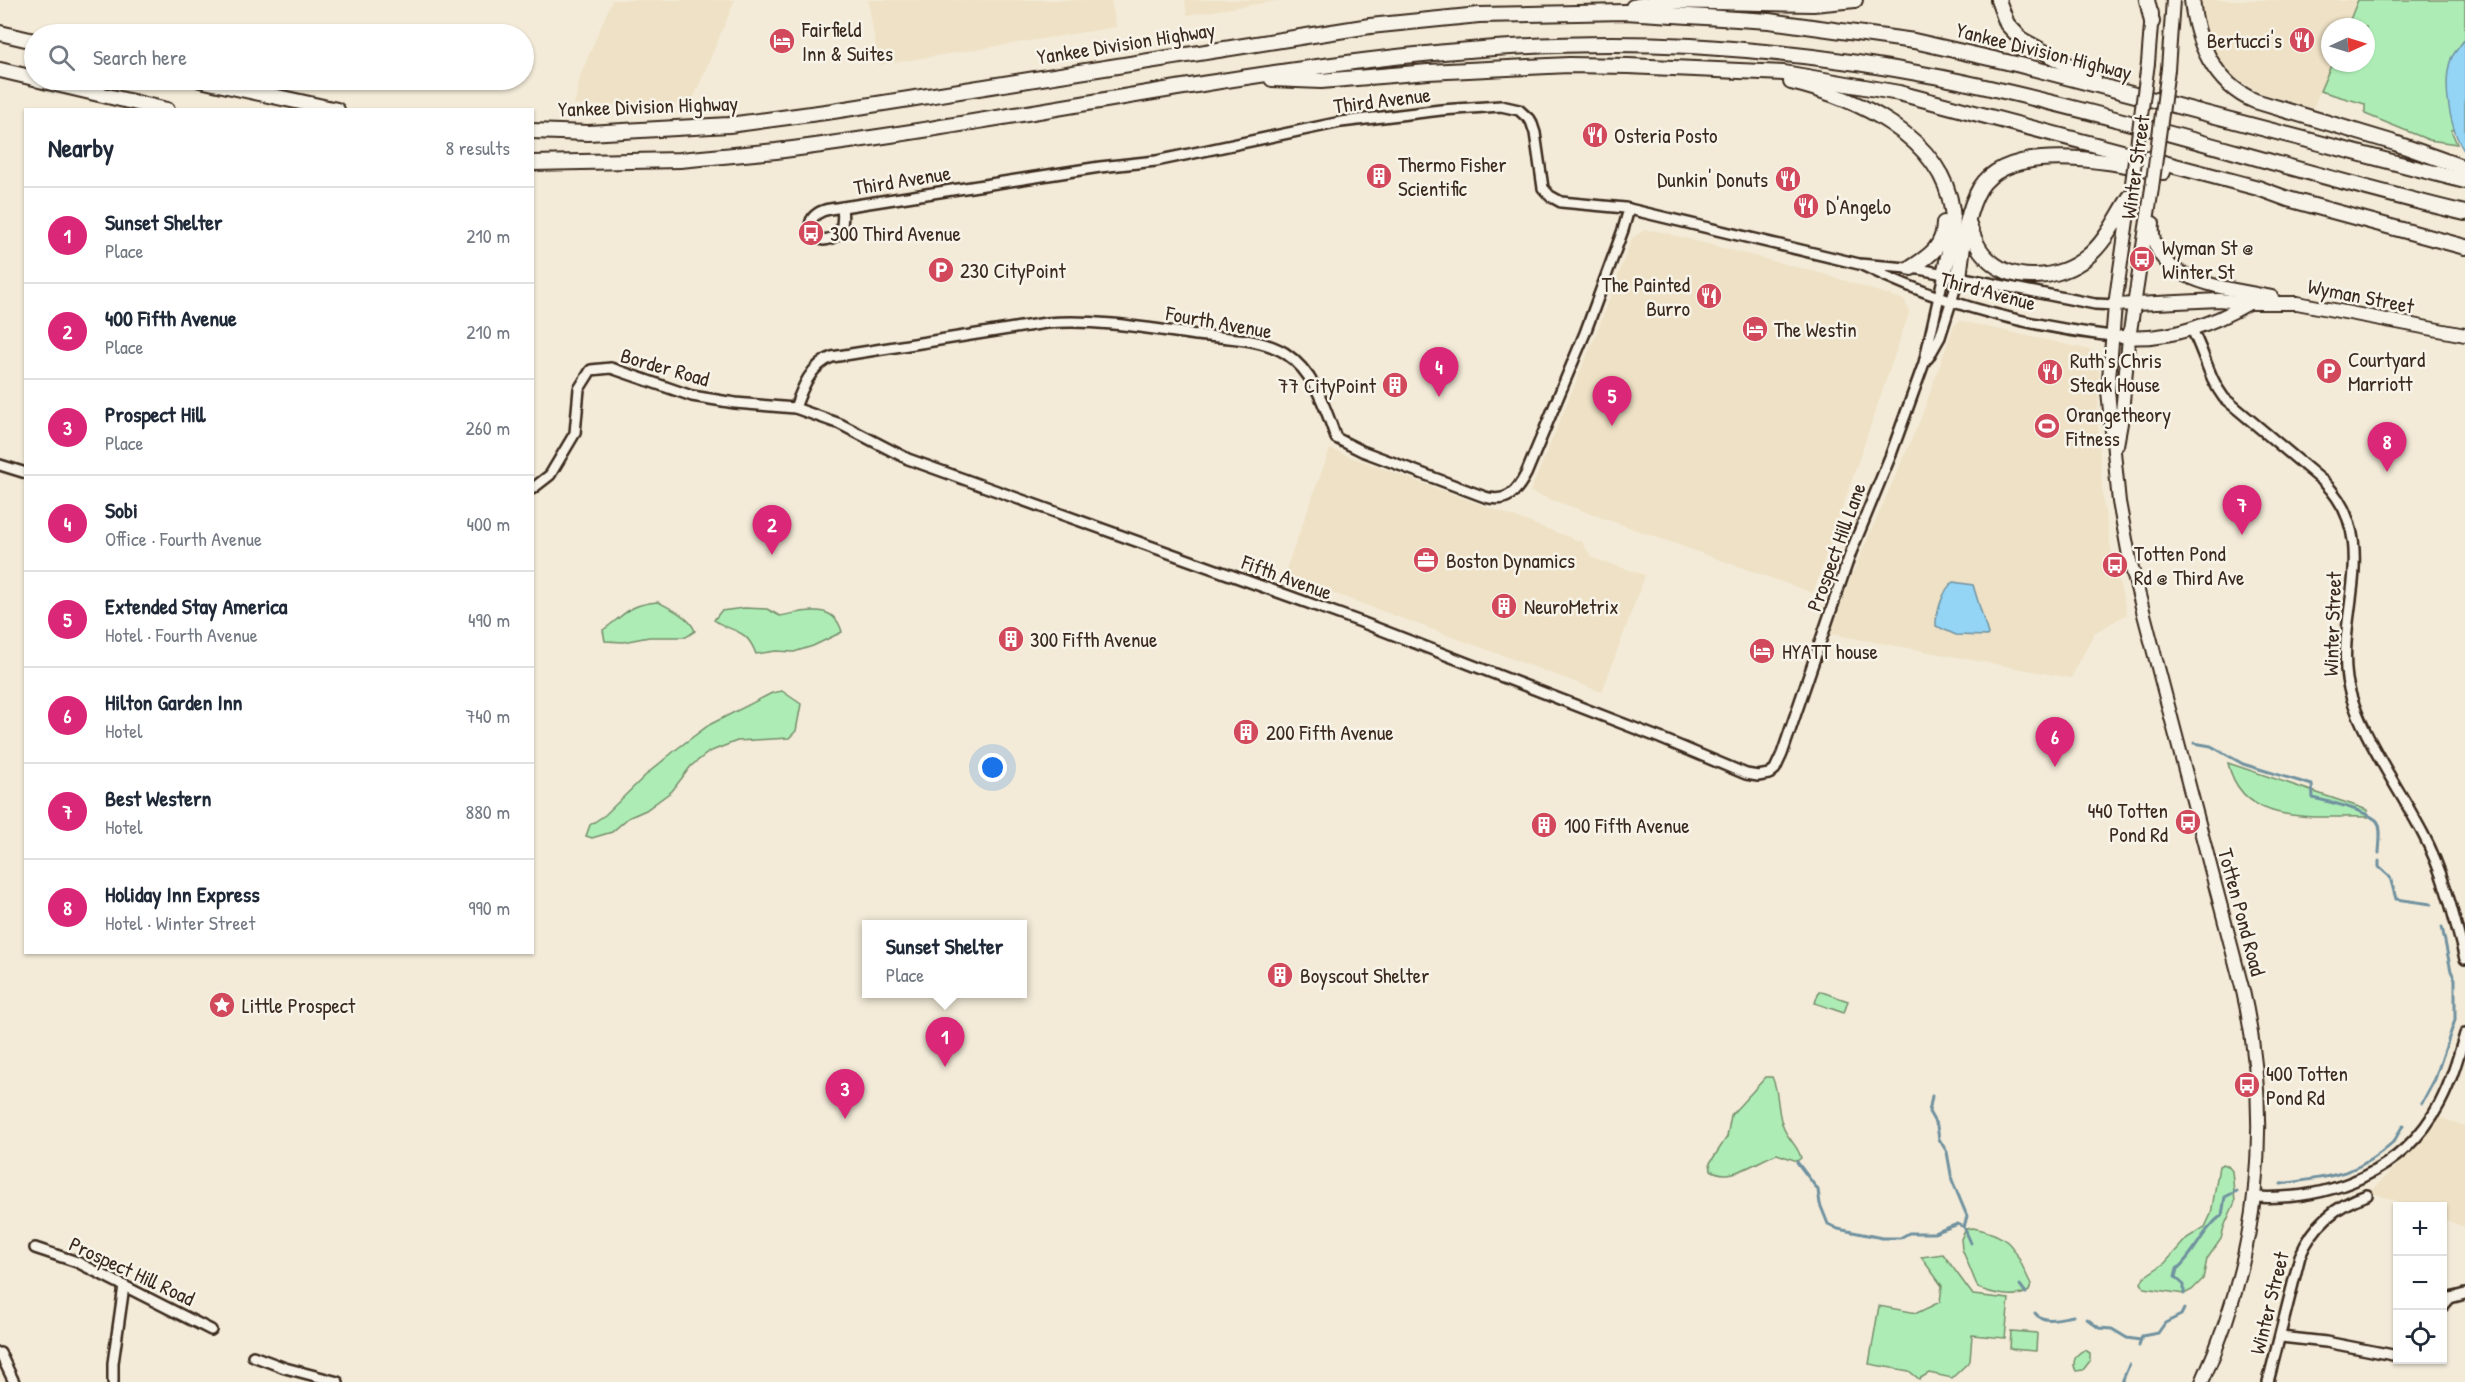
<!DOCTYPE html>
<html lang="en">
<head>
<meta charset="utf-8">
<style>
  :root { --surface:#fff; --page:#f6f6f7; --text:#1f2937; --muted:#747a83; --line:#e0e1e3; --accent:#db2777 }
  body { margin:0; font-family:"Patrick Hand",sans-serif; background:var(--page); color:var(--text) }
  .controls { position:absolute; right:18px; bottom:18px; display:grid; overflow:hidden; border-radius:0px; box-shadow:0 2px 4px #0004 }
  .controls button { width:54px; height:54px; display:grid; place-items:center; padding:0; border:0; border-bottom:2px solid var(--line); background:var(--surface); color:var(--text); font:30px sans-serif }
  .compass { position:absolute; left:2321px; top:18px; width:54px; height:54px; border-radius:50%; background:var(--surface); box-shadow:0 2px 4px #0004; rotate:86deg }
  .you { position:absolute; left:993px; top:768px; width:21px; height:21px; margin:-15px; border:4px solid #fff; border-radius:50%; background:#1a73e8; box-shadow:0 0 0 9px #1a73e833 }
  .badge { display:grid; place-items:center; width:39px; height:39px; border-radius:50%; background:var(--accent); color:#fff; font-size:20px; font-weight:700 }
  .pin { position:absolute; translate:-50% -50px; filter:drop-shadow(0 2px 3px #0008) }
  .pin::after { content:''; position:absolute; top:32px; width:21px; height:18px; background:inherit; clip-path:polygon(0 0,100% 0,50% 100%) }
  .popup { position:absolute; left:862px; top:920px; width:165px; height:78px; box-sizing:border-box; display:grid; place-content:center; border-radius:0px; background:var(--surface); filter:drop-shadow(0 2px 4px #0005); font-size:20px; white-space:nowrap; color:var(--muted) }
  .popup b { font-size:22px; color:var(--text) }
  .popup::after { content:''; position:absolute; left:50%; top:100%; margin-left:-12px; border:12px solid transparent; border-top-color:var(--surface) }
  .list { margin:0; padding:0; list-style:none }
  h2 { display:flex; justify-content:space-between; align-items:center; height:78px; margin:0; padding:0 24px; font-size:26px }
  h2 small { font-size:20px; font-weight:400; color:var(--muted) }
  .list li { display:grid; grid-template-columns:39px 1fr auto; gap:18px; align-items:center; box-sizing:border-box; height:96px; padding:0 24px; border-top:2px solid var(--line) }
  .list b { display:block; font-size:22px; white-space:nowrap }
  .list p { margin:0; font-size:20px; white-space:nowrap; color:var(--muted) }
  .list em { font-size:20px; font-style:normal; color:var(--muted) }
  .icon { flex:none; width:33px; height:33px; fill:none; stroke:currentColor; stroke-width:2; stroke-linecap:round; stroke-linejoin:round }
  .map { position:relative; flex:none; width:2465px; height:1382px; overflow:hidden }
  .search { position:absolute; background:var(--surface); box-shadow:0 2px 4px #0004; left:24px; top:24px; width:510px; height:66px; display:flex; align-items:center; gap:15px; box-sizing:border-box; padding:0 21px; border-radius:33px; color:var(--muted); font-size:22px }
  .panel { position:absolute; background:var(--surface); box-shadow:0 2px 4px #0004; left:24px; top:108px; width:510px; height:846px; border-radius:0px }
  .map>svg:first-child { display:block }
</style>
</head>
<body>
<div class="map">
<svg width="2465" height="1382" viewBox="0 0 2465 1382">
  <rect width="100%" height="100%" fill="#f3ebd8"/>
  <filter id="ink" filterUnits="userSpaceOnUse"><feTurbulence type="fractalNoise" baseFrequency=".0167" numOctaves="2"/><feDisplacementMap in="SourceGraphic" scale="12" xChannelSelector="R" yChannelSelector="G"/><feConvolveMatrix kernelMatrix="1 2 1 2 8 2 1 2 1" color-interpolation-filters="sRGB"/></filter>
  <g filter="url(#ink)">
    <g fill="#eee1c5">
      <polygon points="612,0 735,0 691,104 574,105 581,74"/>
      <polygon points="868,0 1111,0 1116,27 879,65"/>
      <polygon points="1185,0 1282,0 1187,15"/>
      <polygon points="2200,0 2358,0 2347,27 2330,27 2330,63 2332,63 2313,108 2258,92 2233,76 2222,63 2212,46 2203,21"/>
      <polygon points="1645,230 1657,231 1823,274 1905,300 1909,313 1813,593 1530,492 1598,329 1632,238"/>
      <polygon points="1960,321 2091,350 2099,363 2098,427 2103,501 2111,549 2127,614 2094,633 2071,678 1831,634 1850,579 1921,418 1954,325"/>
      <polygon points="1330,449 1582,542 1592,558 1645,575 1602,692 1284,575"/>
      <polygon points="2438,1117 2465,1126 2465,1227 2443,1219 2442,1206 2410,1206 2370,1192 2425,1138"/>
    </g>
    <g fill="#adedb5" stroke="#748c6a" stroke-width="1.5">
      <polygon points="2358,0 2465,0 2465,39 2451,59 2449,96 2455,130 2451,130 2457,144 2429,140 2365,114 2365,104 2320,91 2332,63 2366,63 2366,27 2347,27"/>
      <path d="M658,602C670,608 690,617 695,631L686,637H649L623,642L605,641L603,630C625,615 628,604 658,602Z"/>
      <path d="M744,608L767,609L780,616C802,612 834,601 842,632L813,646L794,652L776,651L756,654C746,627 734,634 714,620L721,611Z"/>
      <polygon points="782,691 801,704 796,731 789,738 737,741 709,752 691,766 672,791 646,810 628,818 612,832 592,838 586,836 590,825 605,815 648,773 678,748 709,725 772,693"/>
      <path d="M2228,763L2362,808L2367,810L2368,817C2317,815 2243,829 2228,763Z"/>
      <polygon points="1819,991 1848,1001 1844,1013 1815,1003"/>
      <path d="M1766,1077H1772C1780,1093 1776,1112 1784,1129C1789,1140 1798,1146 1801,1158L1797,1161L1777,1154C1757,1160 1732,1183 1711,1170L1710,1163L1727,1137L1731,1115Z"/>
      <polygon points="2223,1164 2228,1166 2232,1171 2235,1202 2224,1227 2221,1239 2207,1259 2203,1279 2192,1290 2184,1294 2144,1288 2141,1283 2144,1277 2165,1263 2187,1238 2205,1227 2211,1214 2219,1166"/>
      <path d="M1973,1228C2016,1237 2013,1249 2031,1284L2029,1291C2015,1299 1993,1294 1978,1288L1962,1249L1961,1239L1966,1229Z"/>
      <polygon points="1943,1254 1973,1295 2009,1299 2005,1338 1972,1335 1970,1361 1952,1378 1929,1373 1919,1379 1909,1371 1869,1364 1879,1306 1917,1313 1940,1302 1942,1286 1921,1257"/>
      <polygon points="2011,1331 2037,1333 2036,1351 2010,1349"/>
      <path d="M2085,1350L2090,1353V1361L2083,1370L2076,1371C2071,1362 2076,1353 2085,1350Z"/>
    </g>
    <g fill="#94d5f5" stroke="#70919f" stroke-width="1.5">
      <path d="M2465,39V152C2450,131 2442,84 2451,59C2454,52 2461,45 2465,39Z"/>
      <path d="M1953,582L1973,585L1988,634L1987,636L1956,635L1936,626C1935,615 1944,588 1953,582Z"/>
    </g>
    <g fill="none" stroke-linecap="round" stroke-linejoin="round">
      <g stroke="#70919f" stroke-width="3">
        <path d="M2194,743L2211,746L2243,764L2312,785L2313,798C2331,802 2362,809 2376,820C2383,826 2379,845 2379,853"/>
        <polyline points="2379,861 2379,867 2390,877 2396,899 2431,904"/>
        <polyline points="1932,1096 1929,1112 1937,1126 1939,1139 1947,1152 1952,1180 1967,1216 1964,1227"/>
        <polyline points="2422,1103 2435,1079 2455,1020 2455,979 2451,971 2442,927"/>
        <polyline points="1797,1162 1818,1190 1820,1204 1828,1224 1838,1229 1882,1238 1900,1238 1909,1233 1934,1233 1958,1224 1964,1227 1971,1243"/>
        <path d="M2281,1184C2330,1176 2354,1178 2393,1142C2398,1137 2398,1131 2403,1126"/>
        <polyline points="2020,1285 2026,1293"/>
        <path d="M2184,1294V1285L2175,1277L2177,1269C2195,1254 2202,1230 2222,1215L2225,1197L2237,1191"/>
        <path d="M2035,1313C2043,1324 2061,1318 2073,1316"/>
        <polyline points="2087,1319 2099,1328 2112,1329 2127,1338 2140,1340"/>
        <polyline points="2139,1346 2142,1336 2158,1333 2165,1323 2181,1315 2184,1309"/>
        <polyline points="2122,1382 2129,1365"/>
      </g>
      <g stroke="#3b2a1e" stroke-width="14">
        <g id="minor">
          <path d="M842,207C844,223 843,238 823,240C802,230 809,212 830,209L1100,167L1156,161L1341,122L1441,110L1501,106L1519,110L1531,121L1535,133L1543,188L1550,196L1561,202L1625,208L1859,264L1919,269L2095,304L2115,305"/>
          <path d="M1864,266C1942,304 2026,326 2112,336"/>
          <path d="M2191,328C2204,351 2208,377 2224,398L2324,482C2382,540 2337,611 2347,679C2355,728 2400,789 2423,834C2444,873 2454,917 2465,959"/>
          <polyline points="1928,358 1940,337 1959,277"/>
          <path d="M795,408C802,388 811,365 832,357L1046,323C1096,319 1147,328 1196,335C1224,338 1261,338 1285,353C1314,372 1325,407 1336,438L1362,451L1485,497C1507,503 1516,493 1526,474L1585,333L1623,230L1629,209"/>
          <polyline points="0,465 26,473"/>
          <polyline points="532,489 550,475 575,433 579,389 591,370 611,368 692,396 735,403 795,408 840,424 908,459 1361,622 1660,738 1746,774 1758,776 1769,774 1775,769 1782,754 1851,552 1890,457 1924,363 1944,274"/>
          <path d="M2254,1197C2329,1201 2403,1173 2440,1103C2451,1082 2458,1058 2465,1034"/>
          <polyline points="35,1248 77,1262 211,1330"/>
          <polyline points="2442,1307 2450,1298 2465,1294"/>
          <polyline points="2281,1337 2326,1342 2398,1356"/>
          <polyline points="0,1353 14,1382"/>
          <polyline points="253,1356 285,1368 338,1382"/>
          <polyline points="113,1382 113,1363 124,1286"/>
          <path d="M2268,1382L2300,1256C2313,1226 2336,1205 2367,1195"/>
        </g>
      </g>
      <g stroke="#3b2a1e" stroke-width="16">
        <g id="major">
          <polyline points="2148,63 2152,13"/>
          <polyline points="2168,69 2173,0"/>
          <path d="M2130,199L2115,305L2108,391L2119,502L2130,561L2243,991C2273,1123 2258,1259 2202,1382"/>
          <path d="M2153,223C2147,283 2230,288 2272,297"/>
          <polyline points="2115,305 2219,300 2249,303 2297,303 2465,335"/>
          <path d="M2122,337C2167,341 2211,325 2249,303"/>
          <polyline points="2117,445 2121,423 2129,338 2152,188"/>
        </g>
      </g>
      <g stroke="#3b2a1e" stroke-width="18">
        <g id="highway">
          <polyline points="1998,0 2007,24 2022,40 2094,79"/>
          <polyline points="2147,0 2152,22"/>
          <path d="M2192,0C2196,41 2214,84 2255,101L2395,143L2465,168"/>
          <polyline points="1633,7 1666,1 1813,4 1855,0"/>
          <polyline points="0,33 34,41"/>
          <polyline points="0,70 34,78"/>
          <polyline points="1272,79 1321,81 1428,72 1569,65 1628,66 1784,73 1899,93 2258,188 2288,199 2465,247"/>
          <polyline points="39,80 167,110"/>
          <polyline points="200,80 337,110"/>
          <path d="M1791,82C1854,97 1942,136 1952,210C1955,231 1949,253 1944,274"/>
          <polyline points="532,131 588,133 729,125 833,111 1370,26 1479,15 1625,12 1769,21 1914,41 2020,65 2465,181"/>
          <path d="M532,163L680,160L776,151C919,133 1060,107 1202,84C1365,58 1526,37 1691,46C1774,51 1857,61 1939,77C2116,113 2289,171 2465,213"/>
          <path d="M1968,223C1973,235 1976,247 1985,256C2011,285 2059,280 2087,257C2106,242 2117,217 2130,197"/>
          <path d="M1911,268C1929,256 1944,247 1944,223"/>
          <path d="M1959,277C1963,248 1965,213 1980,188C2011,139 2116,163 2163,172"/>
        </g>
      </g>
      <use href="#minor" stroke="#f7f3e8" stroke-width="9"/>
      <use href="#major" stroke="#f7f3e8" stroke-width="12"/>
      <use href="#highway" stroke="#f7f3e8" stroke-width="14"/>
      <g stroke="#3b2a1e" stroke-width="16" stroke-linecap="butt">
        <g id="major-bridge">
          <polyline points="2132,183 2148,63"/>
          <polyline points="2152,188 2168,69"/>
        </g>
      </g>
      <use href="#major-bridge" stroke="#f7f3e8" stroke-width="12"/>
    </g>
  </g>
  <defs>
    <g id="restaurant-disc" transform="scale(1.35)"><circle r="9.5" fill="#d1495b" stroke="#f7f3e8"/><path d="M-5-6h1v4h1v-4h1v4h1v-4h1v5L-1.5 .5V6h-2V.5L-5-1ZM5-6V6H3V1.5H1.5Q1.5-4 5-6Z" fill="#fff"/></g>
    <g id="hotel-disc" transform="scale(1.35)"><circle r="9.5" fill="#d1495b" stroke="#f7f3e8"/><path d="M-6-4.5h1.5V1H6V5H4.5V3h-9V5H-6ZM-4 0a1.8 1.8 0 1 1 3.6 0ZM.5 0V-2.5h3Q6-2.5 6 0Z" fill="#fff"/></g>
    <g id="building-disc" transform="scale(1.35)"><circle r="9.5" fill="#d1495b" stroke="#f7f3e8"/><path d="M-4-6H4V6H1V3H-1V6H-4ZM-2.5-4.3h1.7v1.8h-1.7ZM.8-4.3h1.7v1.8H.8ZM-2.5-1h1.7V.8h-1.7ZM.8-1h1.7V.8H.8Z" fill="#fff"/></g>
    <g id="bus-disc" transform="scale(1.35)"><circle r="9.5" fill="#d1495b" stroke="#f7f3e8"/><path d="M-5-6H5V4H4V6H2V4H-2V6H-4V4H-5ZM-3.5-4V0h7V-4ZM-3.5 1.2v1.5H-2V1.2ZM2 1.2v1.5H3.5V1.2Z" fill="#fff"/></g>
    <g id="parking-disc" transform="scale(1.35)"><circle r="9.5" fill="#d1495b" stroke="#f7f3e8"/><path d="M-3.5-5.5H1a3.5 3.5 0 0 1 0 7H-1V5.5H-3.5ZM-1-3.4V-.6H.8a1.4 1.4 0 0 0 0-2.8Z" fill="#fff"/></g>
    <g id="stadium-disc" transform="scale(1.35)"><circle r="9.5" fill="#d1495b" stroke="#f7f3e8"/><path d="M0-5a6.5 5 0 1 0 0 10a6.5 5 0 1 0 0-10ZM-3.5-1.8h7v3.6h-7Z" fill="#fff"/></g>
    <g id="office-disc" transform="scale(1.35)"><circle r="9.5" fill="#d1495b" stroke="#f7f3e8"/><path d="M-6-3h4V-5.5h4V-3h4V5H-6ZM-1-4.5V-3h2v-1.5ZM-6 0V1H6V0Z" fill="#fff"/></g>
    <g id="sight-disc" transform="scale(1.35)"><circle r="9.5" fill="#d1495b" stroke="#f7f3e8"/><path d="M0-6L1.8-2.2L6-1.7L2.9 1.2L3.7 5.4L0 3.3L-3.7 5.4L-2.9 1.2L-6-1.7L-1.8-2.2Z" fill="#fff"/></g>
  </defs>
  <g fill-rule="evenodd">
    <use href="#restaurant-disc" x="2302" y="40"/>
    <use href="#hotel-disc" x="782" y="41"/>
    <use href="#restaurant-disc" x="1595" y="135"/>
    <use href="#building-disc" x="1379" y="176"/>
    <use href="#restaurant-disc" x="1788" y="179"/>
    <use href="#restaurant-disc" x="1806" y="206"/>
    <use href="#bus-disc" x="811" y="233"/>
    <use href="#bus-disc" x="2142" y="259"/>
    <use href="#parking-disc" x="941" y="270"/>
    <use href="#restaurant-disc" x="1709" y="296"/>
    <use href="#hotel-disc" x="1755" y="329"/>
    <use href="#parking-disc" x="2329" y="371"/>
    <use href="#restaurant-disc" x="2050" y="372"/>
    <use href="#building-disc" x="1395" y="385"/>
    <use href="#stadium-disc" x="2047" y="426"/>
    <use href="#office-disc" x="1426" y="560"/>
    <use href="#bus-disc" x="2115" y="565"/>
    <use href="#building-disc" x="1504" y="606"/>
    <use href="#building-disc" x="1011" y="639"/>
    <use href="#hotel-disc" x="1762" y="651"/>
    <use href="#building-disc" x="1246" y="732"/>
    <use href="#bus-disc" x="2188" y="822"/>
    <use href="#building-disc" x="1544" y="825"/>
    <use href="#building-disc" x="1280" y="975"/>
    <use href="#sight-disc" x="222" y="1005"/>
    <use href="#bus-disc" x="2247" y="1085"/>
  </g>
  <g text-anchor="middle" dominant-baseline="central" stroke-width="5" stroke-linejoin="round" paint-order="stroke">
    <g font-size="21" fill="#3b2a1e" stroke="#f7f3e8" text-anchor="start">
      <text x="802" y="29">Fairfield<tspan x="802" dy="24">Inn &amp; Suites</tspan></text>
      <text x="2282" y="40" text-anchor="end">Bertucci's</text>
      <text x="1614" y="135">Osteria Posto</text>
      <text x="1398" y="164">Thermo Fisher<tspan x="1398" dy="24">Scientific</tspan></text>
      <text x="1768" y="179" text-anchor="end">Dunkin' Donuts</text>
      <text x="1826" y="206">D'Angelo</text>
      <text x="830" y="233">300 Third Avenue</text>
      <text x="2162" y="247">Wyman St @<tspan x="2162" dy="24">Winter St</tspan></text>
      <text x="960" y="270">230 CityPoint</text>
      <text x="1690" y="284" text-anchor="end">The Painted<tspan x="1690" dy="24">Burro</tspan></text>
      <text x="1774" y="329">The Westin</text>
      <text x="2348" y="359">Courtyard<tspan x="2348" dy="24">Marriott</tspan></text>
      <text x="2070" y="360">Ruth's Chris<tspan x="2070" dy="24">Steak House</tspan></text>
      <text x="1376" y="385" text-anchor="end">77 CityPoint</text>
      <text x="2066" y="414">Orangetheory<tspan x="2066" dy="24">Fitness</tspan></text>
      <text x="2134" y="553">Totten Pond<tspan x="2134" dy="24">Rd @ Third Ave</tspan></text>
      <text x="1446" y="560">Boston Dynamics</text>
      <text x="1524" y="606">NeuroMetrix</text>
      <text x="1030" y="639">300 Fifth Avenue</text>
      <text x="1782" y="651">HYATT house</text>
      <text x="1266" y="732">200 Fifth Avenue</text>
      <text x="2168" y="810" text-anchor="end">440 Totten<tspan x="2168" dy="24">Pond Rd</tspan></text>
      <text x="1564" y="825">100 Fifth Avenue</text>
      <text x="1300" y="975">Boyscout Shelter</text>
      <text x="242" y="1005">Little Prospect</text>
      <text x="2266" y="1073">400 Totten<tspan x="2266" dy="24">Pond Rd</tspan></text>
    </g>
    <g font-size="21" fill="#3b2a1e" stroke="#f7f3e8">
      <text transform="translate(1126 43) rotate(-9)">Yankee Division Highway</text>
      <text transform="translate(2044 51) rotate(14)">Yankee Division Highway</text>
      <text transform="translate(1382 100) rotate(-7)">Third Avenue</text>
      <text transform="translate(648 106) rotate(-2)">Yankee Division Highway</text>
      <text transform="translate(2135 167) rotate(-82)">Winter Street</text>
      <text transform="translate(902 180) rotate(-9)">Third Avenue</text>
      <text transform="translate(1988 291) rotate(15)">Third Avenue</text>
      <text transform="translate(2361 296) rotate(11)">Wyman Street</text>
      <text transform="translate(1219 322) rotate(10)">Fourth Avenue</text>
      <text transform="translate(665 367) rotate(16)">Border Road</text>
      <text transform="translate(1836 547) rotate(-70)">Prospect Hill Lane</text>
      <text transform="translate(1287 577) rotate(20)">Fifth Avenue</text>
      <text transform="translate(2332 624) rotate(-88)">Winter Street</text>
      <text transform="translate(2242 912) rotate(75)">Totten Pond Road</text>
      <text transform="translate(132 1271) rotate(25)">Prospect Hill Road</text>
      <text transform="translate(2269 1303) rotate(-76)">Winter Street</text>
    </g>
  </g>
</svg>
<div class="controls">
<button>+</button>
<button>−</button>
<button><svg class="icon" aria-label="locate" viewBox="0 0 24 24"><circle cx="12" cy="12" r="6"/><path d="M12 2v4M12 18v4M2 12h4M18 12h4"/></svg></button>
</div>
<svg class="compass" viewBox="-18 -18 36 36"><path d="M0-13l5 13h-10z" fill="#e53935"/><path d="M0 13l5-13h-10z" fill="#747a83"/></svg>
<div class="you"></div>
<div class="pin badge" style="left:945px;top:1067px">1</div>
<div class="popup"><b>Sunset Shelter</b>Place</div>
<div class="pin badge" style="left:772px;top:555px">2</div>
<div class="pin badge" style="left:845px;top:1119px">3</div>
<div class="pin badge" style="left:1439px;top:397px">4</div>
<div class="pin badge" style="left:1612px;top:426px">5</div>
<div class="pin badge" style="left:2055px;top:767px">6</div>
<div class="pin badge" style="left:2242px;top:535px">7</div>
<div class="pin badge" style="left:2387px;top:472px">8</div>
<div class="search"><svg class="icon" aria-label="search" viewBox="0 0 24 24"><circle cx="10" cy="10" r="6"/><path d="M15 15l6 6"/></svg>Search here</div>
<section class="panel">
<h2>Nearby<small>8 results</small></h2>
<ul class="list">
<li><span class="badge">1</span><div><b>Sunset Shelter</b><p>Place</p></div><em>210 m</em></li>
<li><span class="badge">2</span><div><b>400 Fifth Avenue</b><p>Place</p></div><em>210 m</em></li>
<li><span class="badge">3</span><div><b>Prospect Hill</b><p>Place</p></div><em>260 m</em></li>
<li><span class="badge">4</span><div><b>Sobi</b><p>Office · Fourth Avenue</p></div><em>400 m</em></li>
<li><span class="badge">5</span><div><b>Extended Stay America</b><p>Hotel · Fourth Avenue</p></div><em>490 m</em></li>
<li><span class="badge">6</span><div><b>Hilton Garden Inn</b><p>Hotel</p></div><em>740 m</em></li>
<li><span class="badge">7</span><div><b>Best Western</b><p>Hotel</p></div><em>880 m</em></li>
<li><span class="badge">8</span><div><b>Holiday Inn Express</b><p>Hotel · Winter Street</p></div><em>990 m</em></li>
</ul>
</section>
</div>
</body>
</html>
